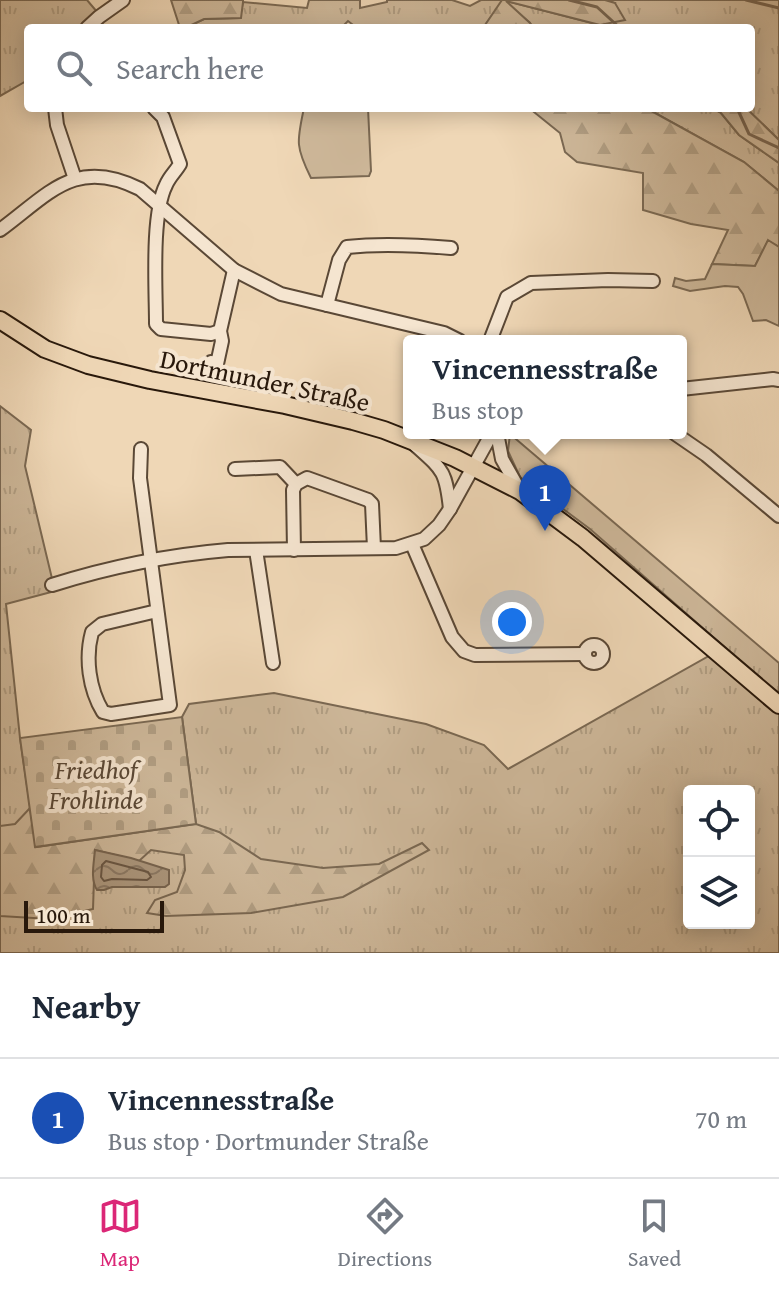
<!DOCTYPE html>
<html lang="en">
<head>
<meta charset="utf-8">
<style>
  :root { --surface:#fff; --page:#f6f6f7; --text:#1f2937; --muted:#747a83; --line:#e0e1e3; --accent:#db2777 }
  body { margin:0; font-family:"Gentium Book Plus",serif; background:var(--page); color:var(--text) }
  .controls { position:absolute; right:24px; bottom:24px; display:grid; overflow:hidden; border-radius:8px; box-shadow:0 4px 20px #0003 }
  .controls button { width:72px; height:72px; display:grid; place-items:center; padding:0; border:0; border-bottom:2px solid var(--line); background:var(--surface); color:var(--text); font:40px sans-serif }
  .scale { position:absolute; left:24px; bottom:20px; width:140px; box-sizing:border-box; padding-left:8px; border:4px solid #28180b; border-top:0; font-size:22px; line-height:28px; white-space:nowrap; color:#28180b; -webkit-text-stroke:6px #f5e5d0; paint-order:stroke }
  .you { position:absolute; left:512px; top:622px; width:28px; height:28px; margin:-20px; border:6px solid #fff; border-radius:50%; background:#1a73e8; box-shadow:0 0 0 12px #1a73e833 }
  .badge { display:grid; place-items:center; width:52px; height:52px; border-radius:50%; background:var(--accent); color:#fff; font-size:26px; font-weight:700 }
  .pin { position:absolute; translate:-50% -66px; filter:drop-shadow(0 2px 4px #0008) }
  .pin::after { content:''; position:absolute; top:42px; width:28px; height:24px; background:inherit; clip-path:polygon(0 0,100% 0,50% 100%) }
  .popup { position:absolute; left:403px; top:335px; width:284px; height:104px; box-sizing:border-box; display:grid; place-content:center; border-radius:8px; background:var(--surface); filter:drop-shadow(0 2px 6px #0005); font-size:26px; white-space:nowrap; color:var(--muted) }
  .popup b { font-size:30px; color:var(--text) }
  .popup::after { content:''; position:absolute; left:50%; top:100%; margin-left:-16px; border:16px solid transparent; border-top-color:var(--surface) }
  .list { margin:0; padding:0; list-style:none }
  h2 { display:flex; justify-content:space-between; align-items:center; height:104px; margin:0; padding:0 32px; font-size:34px }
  h2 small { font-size:26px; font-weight:400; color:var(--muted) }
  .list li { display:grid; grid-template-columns:52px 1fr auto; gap:24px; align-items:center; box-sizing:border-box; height:120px; padding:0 32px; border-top:2px solid var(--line) }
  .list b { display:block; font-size:30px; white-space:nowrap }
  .list p { margin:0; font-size:26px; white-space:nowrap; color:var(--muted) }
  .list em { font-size:26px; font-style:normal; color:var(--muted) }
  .icon { flex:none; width:44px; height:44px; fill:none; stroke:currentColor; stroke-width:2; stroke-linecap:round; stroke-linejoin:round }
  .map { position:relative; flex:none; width:779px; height:953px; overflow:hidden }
  .search { position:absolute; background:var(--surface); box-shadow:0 4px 20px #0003; left:24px; right:24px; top:24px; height:88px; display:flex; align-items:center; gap:20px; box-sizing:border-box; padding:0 28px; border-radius:8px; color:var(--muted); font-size:30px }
  .sheet { height:224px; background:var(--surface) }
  nav { display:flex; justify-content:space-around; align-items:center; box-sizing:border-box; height:112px; border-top:2px solid var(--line); background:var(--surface); font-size:22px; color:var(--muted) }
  nav a { display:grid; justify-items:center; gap:4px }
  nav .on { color:var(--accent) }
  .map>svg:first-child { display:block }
</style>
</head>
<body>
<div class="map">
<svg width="779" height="953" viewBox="0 0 779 953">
  <defs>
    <pattern id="grass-tufts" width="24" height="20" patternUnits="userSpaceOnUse" patternTransform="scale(2)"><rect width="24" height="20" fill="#cdb799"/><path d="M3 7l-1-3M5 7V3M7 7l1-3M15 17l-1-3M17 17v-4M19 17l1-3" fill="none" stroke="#b09d82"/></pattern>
    <pattern id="forest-firs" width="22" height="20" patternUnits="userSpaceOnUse" patternTransform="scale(2)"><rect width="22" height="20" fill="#cdb799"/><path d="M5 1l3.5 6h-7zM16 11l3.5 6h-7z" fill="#b09d82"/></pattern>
    <pattern id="cemetery-stones" width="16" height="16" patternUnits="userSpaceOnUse" patternTransform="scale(2)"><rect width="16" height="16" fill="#cdb799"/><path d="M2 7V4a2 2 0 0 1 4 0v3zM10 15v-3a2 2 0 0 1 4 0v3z" fill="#b09d82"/></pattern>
    <pattern id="water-waves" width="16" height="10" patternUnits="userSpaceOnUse" patternTransform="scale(2)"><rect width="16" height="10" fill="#ab967c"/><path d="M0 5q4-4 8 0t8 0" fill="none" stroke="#8b7964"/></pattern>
  </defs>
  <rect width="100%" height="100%" fill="#efd7b6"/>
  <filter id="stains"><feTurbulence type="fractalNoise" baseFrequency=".0025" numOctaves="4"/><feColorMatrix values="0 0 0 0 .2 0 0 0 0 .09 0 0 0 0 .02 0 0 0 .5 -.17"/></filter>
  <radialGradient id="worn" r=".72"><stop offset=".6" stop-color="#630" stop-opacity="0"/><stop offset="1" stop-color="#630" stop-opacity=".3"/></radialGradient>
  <g fill="url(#grass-tufts)" stroke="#7a6852" stroke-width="2" fill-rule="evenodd">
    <polygon points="0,0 87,0 98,13 82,28 28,28 28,80 0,96"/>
    <polygon points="309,0 360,0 360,8 387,2 387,0 452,0 470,6 481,0 502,0 600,25 615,3 605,0 779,0 779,140 746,108 751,108 751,28 533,28 530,23 503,1 483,28 357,28 348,21 341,28 185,28 204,19 240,18 243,2 307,8"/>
    <polygon points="646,108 712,108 721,113 739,135 779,163 779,191 744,162"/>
    <path d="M0,406L31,430L25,466L55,591L6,604L20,738L36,847L196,824L182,717L189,704L274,693L426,724L484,745L508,769L716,652L779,705V953H0ZM689,791H749V923H689Z"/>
    <polygon points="510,434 779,663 779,695 590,529 520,477 508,451"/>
  </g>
  <g fill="url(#forest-firs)" stroke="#7a6852" stroke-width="2">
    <polygon points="171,0 243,0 243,2 241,18 204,19 185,28 180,28"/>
    <polygon points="502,0 605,0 615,3 625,20 600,25 506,1 530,23 533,28 483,28"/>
    <polygon points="529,108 646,108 744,162 779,191 779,247 768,241 755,266 712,264 728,230 691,224 643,210 643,173 577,162 565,152 560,133"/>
    <polygon points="712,108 746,108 779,140 779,163 739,135 721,113"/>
    <polygon points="30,808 36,847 196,824 219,832 261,859 323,868 379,864 422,843 429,850 343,897 251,913 166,916 147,913 155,900 177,892 185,870 184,855 151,850 139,861 95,850 93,909 50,919 0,916 0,826 15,824"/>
  </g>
  <polygon fill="url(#cemetery-stones)" stroke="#7a6852" stroke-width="2" points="182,717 196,824 35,847 20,738"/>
  <g fill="#cdb799" stroke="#7a6852" stroke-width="2">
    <path d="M304,108H368L371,171L369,176L311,178C295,146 297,141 304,108Z"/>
    <polygon points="768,240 779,247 779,326 766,320 753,321 743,294 738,287 725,286 690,291 673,286 675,278 686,281 705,279 712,264 755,266"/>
  </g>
  <path fill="url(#water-waves)" stroke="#77644f" stroke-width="2" d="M95,850L131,858L169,870V884L165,887H112L104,890H97C90,879 94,863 95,850Z"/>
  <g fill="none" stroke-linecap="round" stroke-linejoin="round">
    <polygon stroke="#6a5744" stroke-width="2" points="106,861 148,872 151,877 147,880 112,879 104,881 101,877 102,865"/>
    <g stroke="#77644f" stroke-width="3">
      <polyline points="569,0 597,7 620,28"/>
      <polyline points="746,0 779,8"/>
      <polyline points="737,108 749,134 779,148"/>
    </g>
    <g stroke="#5a4836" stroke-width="16">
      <g id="minor">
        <polyline points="87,28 99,17 123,0"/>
        <polyline points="55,108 57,125 75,179"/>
        <path d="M154,108L163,117L180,164C176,171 169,177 166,185C151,214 156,290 156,324L161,329L211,334L220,331"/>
        <path d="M0,230C48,195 75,156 140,189L234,270L281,294L444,333L460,341"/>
        <path d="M327,305L339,260L347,247C381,243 417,245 451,248"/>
        <polyline points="490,341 507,297 531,283 608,280 653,281"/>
        <polyline points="211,362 217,364 222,341 220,331 234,270"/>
        <polyline points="681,389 773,379 779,380"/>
        <polyline points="497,433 502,459 520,491"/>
        <polyline points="674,433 706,455 779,516"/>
        <path d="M415,445C443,470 446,471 450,509"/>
        <path d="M141,449L140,478L170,705L111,714L103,712C89,689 85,658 92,632L102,624L157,611"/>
        <polyline points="235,469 280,467 296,484"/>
        <polyline points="412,544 452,637 464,651 475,655 585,654"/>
        <polyline points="256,550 273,663"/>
        <polyline points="294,550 293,490 296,484 307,478 368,500 372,504 374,548"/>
        <path d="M52,585C109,567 169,555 228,550L396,548L424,539L439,525L450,509L492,433"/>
        <circle cx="594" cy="654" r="9"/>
      </g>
    </g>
    <g stroke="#28180b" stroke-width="20">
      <polyline id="major" points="0,320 45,349 88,365 150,380 285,405 353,421 384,430 455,458 520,491 583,538 779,705"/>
    </g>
    <use href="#minor" stroke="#f5e5d0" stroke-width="12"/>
    <use href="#major" stroke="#efd7b6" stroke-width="16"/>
  </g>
  <g text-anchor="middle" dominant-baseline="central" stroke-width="8" stroke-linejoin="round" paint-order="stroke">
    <g font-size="26" fill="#28180b" stroke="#f5e5d0">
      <text transform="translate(265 380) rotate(12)">Dortmunder Straße</text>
    </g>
    <g font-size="26" font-style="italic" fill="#5a4836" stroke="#f5e5d0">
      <text x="96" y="769">Friedhof<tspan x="96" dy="30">Frohlinde</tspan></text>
    </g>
  </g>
  <rect width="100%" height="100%" filter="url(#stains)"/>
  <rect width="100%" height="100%" fill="url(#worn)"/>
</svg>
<div class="controls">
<button><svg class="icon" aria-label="locate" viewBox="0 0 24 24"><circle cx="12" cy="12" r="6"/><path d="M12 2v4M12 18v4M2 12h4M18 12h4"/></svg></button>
<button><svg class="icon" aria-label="layers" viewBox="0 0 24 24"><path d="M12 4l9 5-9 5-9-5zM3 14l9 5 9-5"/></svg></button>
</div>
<div class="scale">100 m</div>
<div class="you"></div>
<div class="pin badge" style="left:545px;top:531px;background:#1a4fb4">1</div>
<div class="popup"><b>Vincennesstraße</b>Bus stop</div>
<div class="search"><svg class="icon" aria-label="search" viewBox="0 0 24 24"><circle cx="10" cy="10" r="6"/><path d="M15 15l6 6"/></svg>Search here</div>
</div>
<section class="sheet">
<h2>Nearby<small></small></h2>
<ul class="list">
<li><span class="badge" style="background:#1a4fb4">1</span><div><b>Vincennesstraße</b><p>Bus stop · Dortmunder Straße</p></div><em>70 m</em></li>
</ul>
</section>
<nav>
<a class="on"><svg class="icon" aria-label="map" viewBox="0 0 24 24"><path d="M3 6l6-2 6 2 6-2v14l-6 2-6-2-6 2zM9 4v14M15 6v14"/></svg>Map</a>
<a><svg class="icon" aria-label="directions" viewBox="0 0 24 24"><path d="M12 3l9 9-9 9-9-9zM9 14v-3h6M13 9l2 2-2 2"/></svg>Directions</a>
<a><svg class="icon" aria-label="saved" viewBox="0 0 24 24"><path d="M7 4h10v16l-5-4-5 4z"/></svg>Saved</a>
</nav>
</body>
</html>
